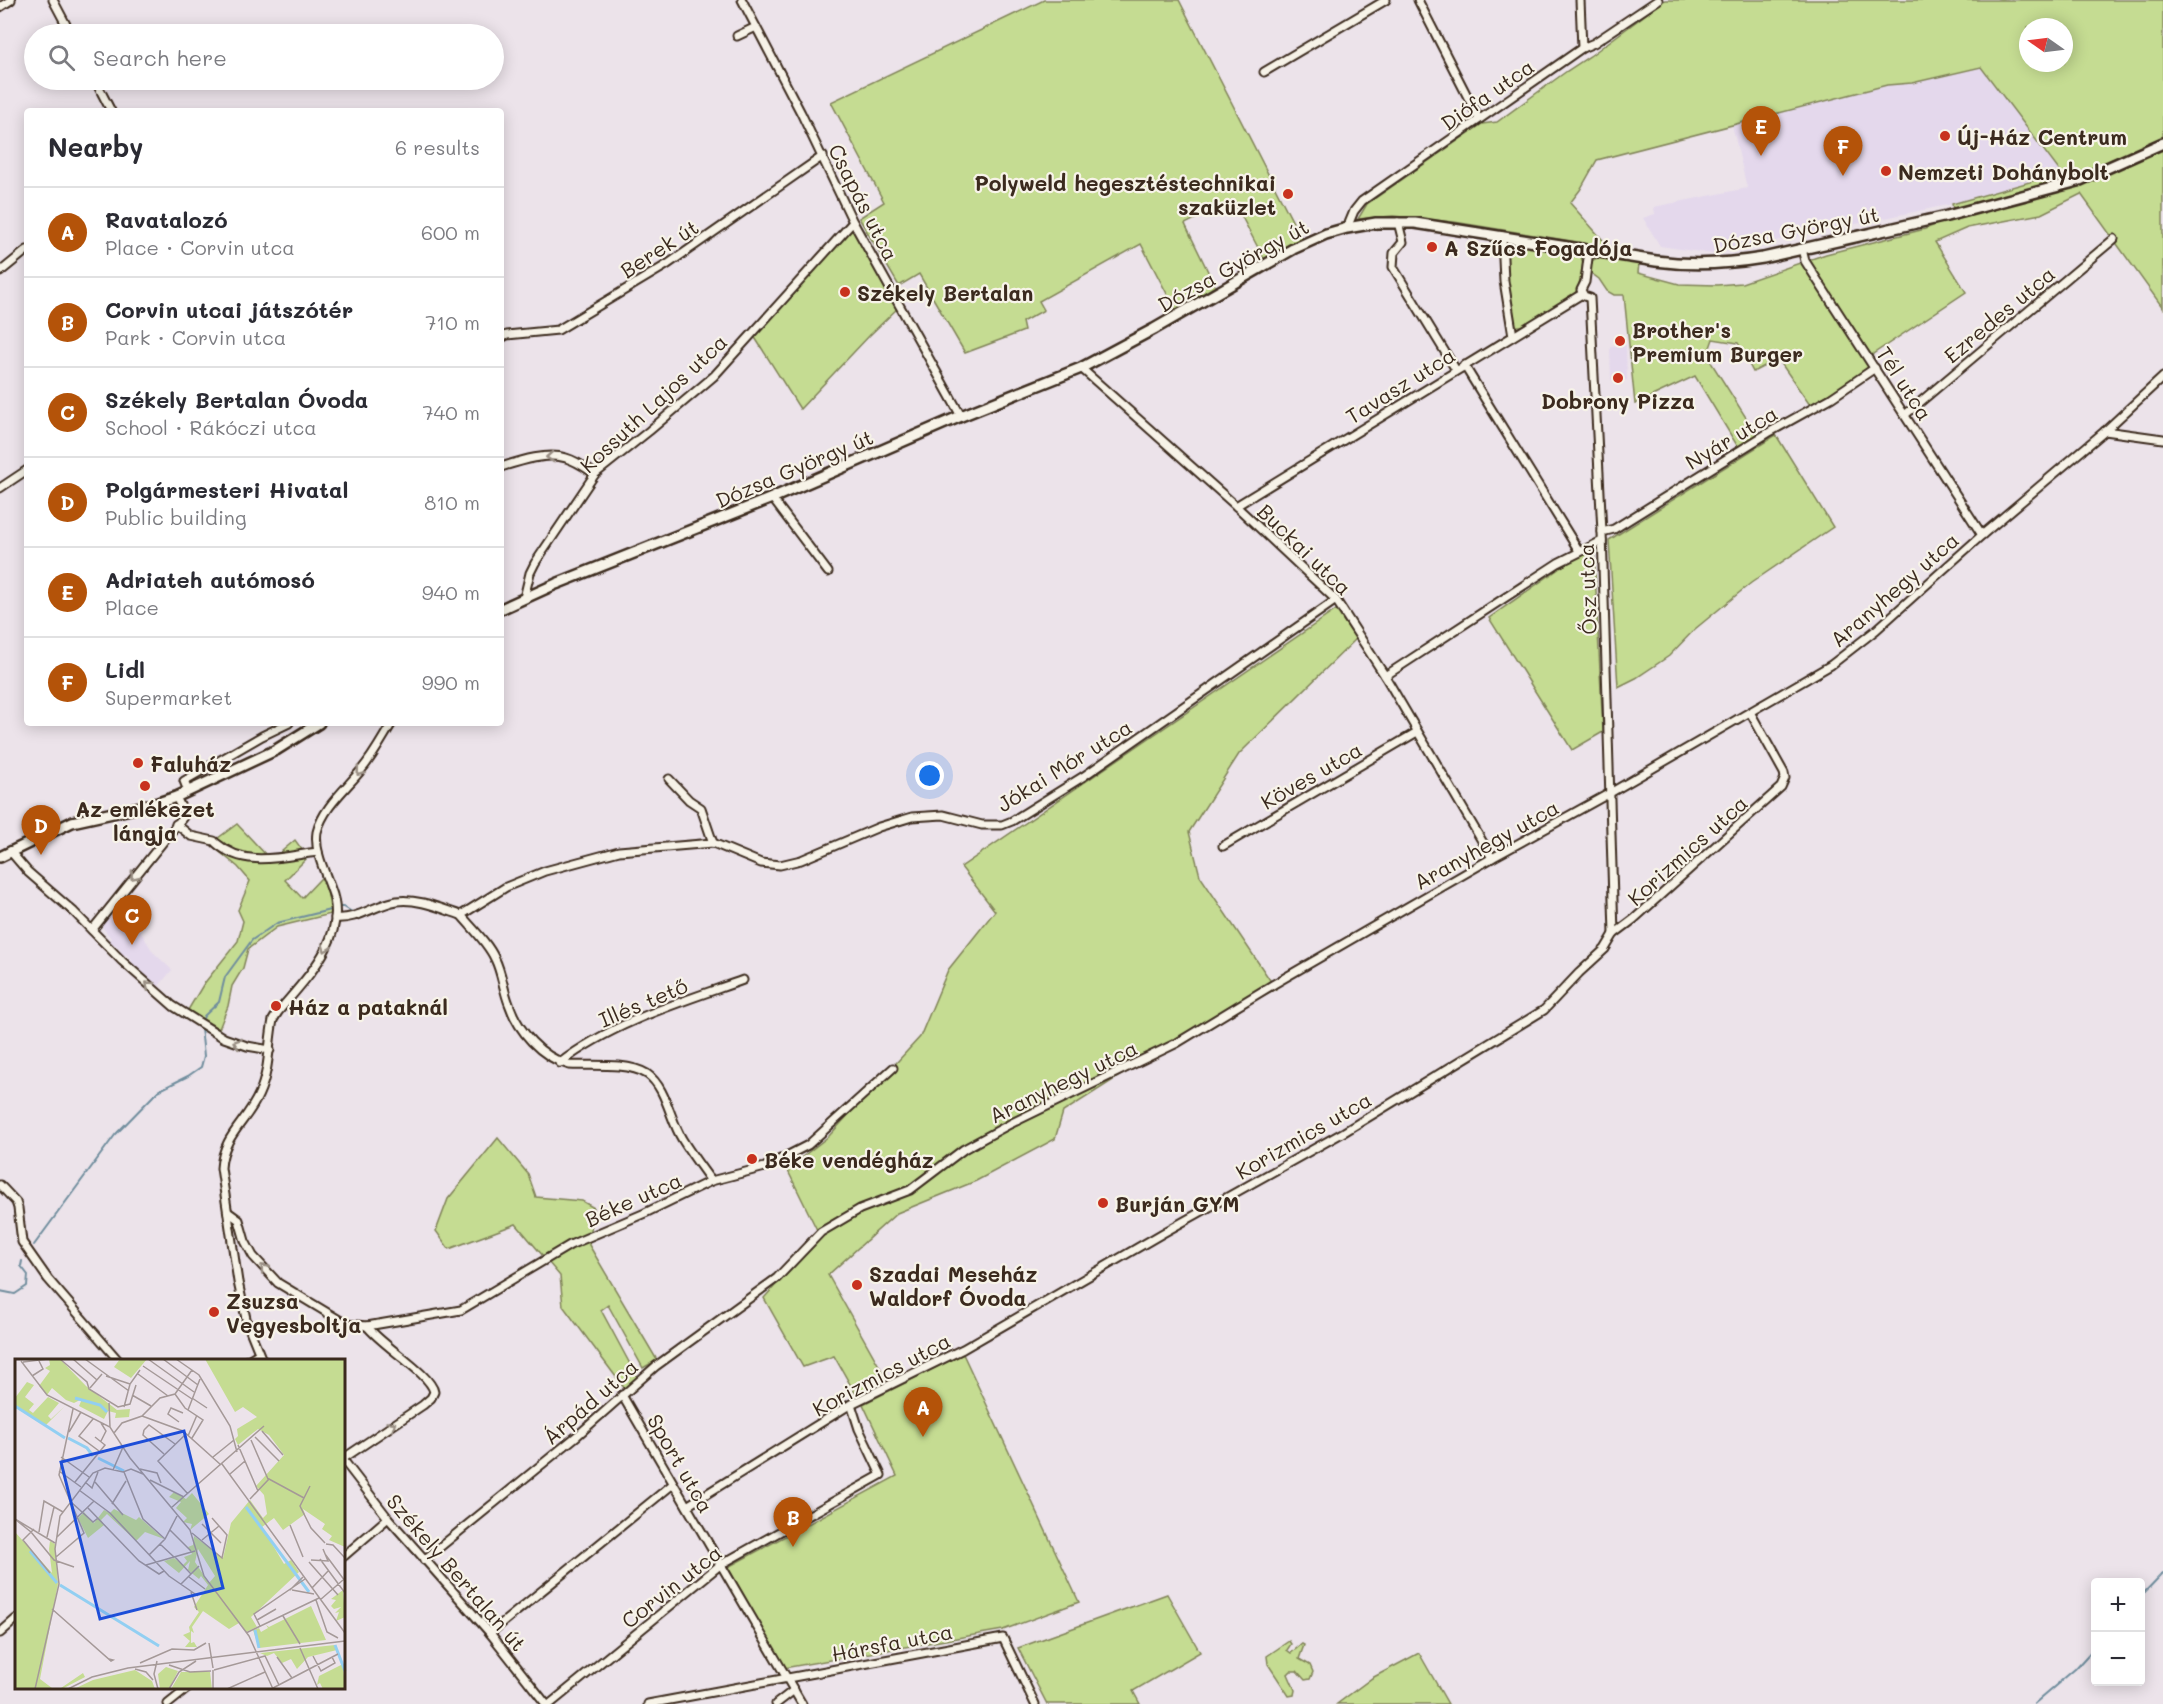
<!DOCTYPE html>
<html lang="en">
<head>
<meta charset="utf-8">
<style>
  :root { --surface:#fff; --page:#f7f7f7; --text:#2b2b33; --muted:#7c7c81; --line:#e1e1e2; --accent:#b45309 }
  body { margin:0; font-family:Mali,sans-serif; background:var(--page); color:var(--text) }
  .controls { position:absolute; right:18px; bottom:18px; display:grid; overflow:hidden; border-radius:6px; box-shadow:0 3px 15px #0003 }
  .controls button { width:54px; height:54px; display:grid; place-items:center; padding:0; border:0; border-bottom:2px solid var(--line); background:var(--surface); color:var(--text); font:30px sans-serif }
  .compass { position:absolute; left:2019px; top:18px; width:54px; height:54px; border-radius:50%; background:var(--surface); box-shadow:0 3px 15px #0003; rotate:284deg }
  .you { position:absolute; left:930px; top:776px; width:21px; height:21px; margin:-15px; border:4px solid #fff; border-radius:50%; background:#1a73e8; box-shadow:0 0 0 9px #1a73e833 }
  .badge { display:grid; place-items:center; width:39px; height:39px; border-radius:50%; background:var(--accent); color:#fff; font-size:20px; font-weight:700 }
  .pin { position:absolute; translate:-50% -50px; filter:drop-shadow(0 2px 3px #0008) }
  .pin::after { content:''; position:absolute; top:32px; width:21px; height:18px; background:inherit; clip-path:polygon(0 0,100% 0,50% 100%) }
  .list { margin:0; padding:0; list-style:none }
  h2 { display:flex; justify-content:space-between; align-items:center; height:78px; margin:0; padding:0 24px; font-size:26px }
  h2 small { font-size:20px; font-weight:400; color:var(--muted) }
  .list li { display:grid; grid-template-columns:39px 1fr auto; gap:18px; align-items:center; box-sizing:border-box; height:90px; padding:0 24px; border-top:2px solid var(--line) }
  .list b { display:block; font-size:22px; white-space:nowrap }
  .list p { margin:0; font-size:20px; white-space:nowrap; color:var(--muted) }
  .list em { font-size:20px; font-style:normal; color:var(--muted) }
  .icon { flex:none; width:33px; height:33px; fill:none; stroke:currentColor; stroke-width:2; stroke-linecap:round; stroke-linejoin:round }
  .map { position:relative; flex:none; width:2163px; height:1704px; overflow:hidden }
  .search { position:absolute; background:var(--surface); box-shadow:0 3px 15px #0003; left:24px; top:24px; width:480px; height:66px; display:flex; align-items:center; gap:15px; box-sizing:border-box; padding:0 21px; border-radius:33px; color:var(--muted); font-size:22px }
  .panel { position:absolute; background:var(--surface); box-shadow:0 3px 15px #0003; left:24px; top:108px; width:480px; height:618px; border-radius:6px }
  .map>svg:first-child { display:block }
</style>
</head>
<body>
<div class="map">
<svg width="2163" height="1704" viewBox="0 0 2163 1704">
  <rect width="100%" height="100%" fill="#ece3ea"/>
  <filter id="ink" filterUnits="userSpaceOnUse"><feTurbulence type="fractalNoise" baseFrequency=".0167" numOctaves="2"/><feDisplacementMap in="SourceGraphic" scale="12" xChannelSelector="R" yChannelSelector="G"/><feConvolveMatrix kernelMatrix="1 2 1 2 8 2 1 2 1" color-interpolation-filters="sRGB"/></filter>
  <g filter="url(#ink)">
    <g fill="#e4d8ec">
      <polygon points="1981,67 2061,173 1952,204 1713,254 1660,246 1643,218 1655,214 1654,207 1747,188 1732,125 1887,85 1912,83"/>
      <polygon points="1626,345 1627,380 1611,380 1610,346"/>
      <polygon points="118,903 139,929 153,952 172,970 158,987 130,964 132,961 126,954 122,957 118,953 121,950 115,944 112,947 107,942 111,938 100,924"/>
    </g>
    <g fill="#c5dc92" stroke="#808358" stroke-width="1.5" fill-rule="evenodd">
      <polygon points="1044,0 1179,0 1301,238 1264,259 1233,200 1185,224 1215,286 1176,311 1141,244 1039,301 1044,310 1022,322 1024,331 965,353 919,274 899,286 859,218 884,202 831,102"/>
      <path d="M1665,0H2163V308L2081,194L2041,214L1967,228L1935,242L1966,292L1873,354L1866,372L1810,405L1778,359L1753,372L1738,343L1713,339L1707,356L1757,435L1738,447L1695,376L1635,404L1624,295H1614L1607,291L1599,279L1591,273L1589,267L1591,261L1599,257L1639,263L1638,273L1679,284L1717,285L1742,283L1826,254L1925,229L1955,217L1952,204L2061,173L1981,67L1912,83L1887,85L1597,160L1580,190L1570,203L1609,247L1454,222L1393,216L1358,219L1367,204L1482,124L1497,122L1567,71L1590,56ZM2028,27H2064V63H2028Z"/>
      <polygon points="851,227 900,306 870,335 800,409 754,336"/>
      <polygon points="1505,242 1577,253 1581,257 1583,263 1578,290 1569,298 1523,326 1515,326 1512,324 1504,256"/>
      <polygon points="1776,435 1833,527 1751,583 1695,629 1669,656 1636,678 1618,687 1609,540"/>
      <polygon points="1594,550 1603,732 1572,750 1489,618 1570,561"/>
      <polygon points="1336,610 1356,639 1239,754 1189,832 1200,876 1276,989 1171,1043 1063,1112 1055,1139 976,1181 897,1213 828,1275 883,1373 883,1382 881,1390 859,1400 834,1356 803,1367 764,1298 820,1236 787,1169 829,1136 920,1037 948,970 995,911 961,867"/>
      <polygon points="237,824 268,857 275,857 295,840 303,851 306,859 285,880 302,898 322,877 327,890 331,914 277,927 248,949 243,968 232,986 228,1006 219,1029 188,1010 203,985 238,941 243,921 238,910 250,881 238,867 210,844"/>
      <polygon points="498,1138 528,1174 536,1197 582,1201 594,1208 589,1245 657,1360 643,1368 608,1305 601,1310 637,1377 625,1389 563,1306 560,1276 516,1224 449,1249 436,1231 448,1199"/>
      <polygon points="963,1354 1079,1602 1003,1630 784,1668 728,1567 897,1476 863,1404"/>
      <polygon points="1167,1594 1200,1652 1133,1691 1140,1704 1047,1704 1018,1648"/>
      <polygon points="1289,1641 1291,1644 1287,1650 1291,1653 1302,1644 1304,1645 1299,1659 1310,1665 1313,1672 1310,1679 1305,1680 1297,1671 1291,1671 1288,1674 1295,1690 1294,1695 1289,1696 1268,1664 1267,1656"/>
      <polygon points="1419,1653 1448,1704 1337,1704 1372,1678"/>
    </g>
    <g fill="none" stroke-linecap="round" stroke-linejoin="round">
      <g stroke="#6f8d9d" stroke-width="2">
        <polyline points="339,907 344,907 352,912"/>
        <polyline points="202,1021 204,1016 219,1002 225,977 252,940 277,923 330,910"/>
        <polyline points="34,1245 115,1135 158,1091 188,1076 201,1067 204,1056 201,1027"/>
        <polyline points="0,1291 15,1294 27,1286 28,1275 21,1266 22,1261"/>
        <polyline points="2140,1597 2163,1573"/>
        <polyline points="2034,1704 2075,1669 2096,1646"/>
      </g>
      <g stroke="#3b2a1e" stroke-width="11">
        <g id="street">
          <polyline points="53,0 71,34"/>
          <polyline points="742,0 801,113 853,222 961,416"/>
          <polyline points="1418,0 1479,119"/>
          <polyline points="1580,0 1582,48"/>
          <polyline points="0,7 11,0"/>
          <polyline points="737,36 756,27"/>
          <polyline points="1264,72 1386,0"/>
          <polyline points="95,80 111,111"/>
          <polyline points="1398,222 1403,242 1394,253 1393,267 1456,370"/>
          <polyline points="1347,228 1354,211 1362,201 1582,48 1594,43 1658,0"/>
          <polyline points="1502,236 1504,281 1513,336"/>
          <polyline points="1802,249 1805,261 1982,535"/>
          <polyline points="1589,250 1585,282 1581,290 1584,296 1590,298 1602,532 1614,934"/>
          <polyline points="0,272 27,250"/>
          <polyline points="501,338 507,335 558,330 668,264 823,156"/>
          <polyline points="1464,365 1579,551"/>
          <polyline points="1081,368 1236,506 1336,600 1385,676 1492,858"/>
          <polyline points="1906,414 2114,239"/>
          <polyline points="2105,431 2163,439"/>
          <path d="M501,467C520,461 547,452 566,458C577,461 586,468 595,474"/>
          <polyline points="0,488 27,470"/>
          <polyline points="772,498 828,572"/>
          <polyline points="1236,506 1582,294"/>
          <polyline points="1602,532 1614,529 1768,433 1831,398 1875,368"/>
          <polyline points="524,598 530,573 535,563 595,474 649,431 714,376 853,222"/>
          <polyline points="1385,676 1558,563 1602,541"/>
          <polyline points="669,779 689,800 701,808 713,843"/>
          <polyline points="188,791 184,781 262,736 289,723"/>
          <polyline points="176,824 191,836 214,841"/>
          <path d="M216,843C246,869 283,856 318,852"/>
          <polyline points="1223,846 1417,732"/>
          <polyline points="10,851 28,872 74,912 122,961 173,1006 224,1038 247,1046 270,1050"/>
          <path d="M461,915C472,928 488,943 495,959C502,973 503,989 509,1004C518,1031 541,1057 569,1065C591,1066 628,1062 647,1074C666,1087 670,1120 682,1139C691,1154 701,1167 711,1181"/>
          <path d="M335,918C358,920 374,905 397,901C417,898 442,909 461,915L506,887L545,871L619,851L713,843L761,863L780,865L801,860L879,827L912,817L943,815L982,825H1002L1012,821L1084,776L1336,600"/>
          <polyline points="92,930 183,817 184,813 176,797"/>
          <path d="M560,1063C613,1022 681,1002 743,980"/>
          <polyline points="0,1185 16,1202 18,1208 22,1242 48,1279 118,1360"/>
          <polyline points="228,1212 239,1220 245,1241 253,1256 278,1283 346,1324 367,1326 461,1310 570,1245 645,1213 711,1181 765,1167 808,1145 893,1068"/>
          <polyline points="248,1360 258,1354"/>
          <path d="M262,1360L247,1323L238,1282L221,1168C223,1135 247,1122 259,1094C270,1070 268,1045 273,1020L278,1012C305,979 350,937 331,889C325,872 314,851 317,832C323,807 347,788 362,769C374,755 382,739 392,723"/>
          <polyline points="622,1395 802,1704"/>
          <path d="M344,1458L423,1405L431,1398L434,1392C431,1374 381,1345 367,1326"/>
          <polyline points="344,1461 388,1518 490,1633 546,1704"/>
          <polyline points="687,1506 851,1404 963,1349 1163,1233 1344,1132 1544,1010 1579,973 1605,949 1614,934 1634,919 1781,787 1785,778 1784,773 1750,712"/>
          <polyline points="344,1556 388,1518"/>
          <polyline points="424,1560 578,1435 656,1366 777,1278 821,1232 860,1209 910,1190 964,1149 1010,1124 1177,1043 1274,984 1492,858 1610,793 1831,665 1876,630 1982,535 2105,431 2163,377"/>
          <polyline points="0,1633 16,1619"/>
          <polyline points="490,1633 673,1484"/>
          <polyline points="168,1704 188,1688"/>
          <polyline points="550,1704 720,1565 881,1475 859,1429 851,1404"/>
          <polyline points="648,1704 1003,1638 1035,1704"/>
          <polyline points="776,1704 794,1690"/>
        </g>
      </g>
      <g stroke="#3b2a1e" stroke-width="14">
        <g id="secondary">
          <path d="M501,609L556,584L772,498L961,416L1081,368L1154,329L1293,249L1326,234L1347,228L1376,223H1415L1656,261C1693,266 1727,264 1763,258L1947,216L2078,181L2163,143"/>
          <polyline points="0,857 72,822 158,803 176,797 276,750 319,723"/>
        </g>
      </g>
      <use href="#street" stroke="#f7f3e8" stroke-width="7"/>
      <use href="#secondary" stroke="#f7f3e8" stroke-width="9"/>
    </g>
    <defs><path id="oneway-chevron" d="M-2-3.5L2.5 0L-2 3.5" fill="none" stroke-width="1.6" stroke-linecap="round" stroke-linejoin="round" transform="scale(1.5)"/></defs>
    <g stroke="#998e83">
      <use href="#oneway-chevron" transform="translate(550 457) rotate(176)"/>
      <use href="#oneway-chevron" transform="translate(360 772) rotate(130)"/>
      <use href="#oneway-chevron" transform="translate(134 876) rotate(129)"/>
      <use href="#oneway-chevron" transform="translate(326 948) rotate(111)"/>
      <use href="#oneway-chevron" transform="translate(149 985) rotate(-138)"/>
      <use href="#oneway-chevron" transform="translate(237 1043) rotate(-161)"/>
      <use href="#oneway-chevron" transform="translate(264 1268) rotate(-132)"/>
      <use href="#oneway-chevron" transform="translate(392 1425) rotate(-34)"/>
    </g>
  </g>
  <g fill="#c8321e" stroke="#f7f3e8" stroke-width="2">
    <circle cx="1945" cy="136" r="6"/>
    <circle cx="1886" cy="171" r="6"/>
    <circle cx="1288" cy="194" r="6"/>
    <circle cx="1432" cy="247" r="6"/>
    <circle cx="845" cy="292" r="6"/>
    <circle cx="1620" cy="341" r="6"/>
    <circle cx="1618" cy="378" r="6"/>
    <circle cx="138" cy="763" r="6"/>
    <circle cx="145" cy="786" r="6"/>
    <circle cx="276" cy="1006" r="6"/>
    <circle cx="752" cy="1159" r="6"/>
    <circle cx="1103" cy="1203" r="6"/>
    <circle cx="857" cy="1285" r="6"/>
    <circle cx="214" cy="1312" r="6"/>
  </g>
  <g text-anchor="middle" dominant-baseline="central" stroke-width="4.5" stroke-linejoin="round" paint-order="stroke">
    <g font-size="21" fill="#3b2a1e" stroke="#f7f3e8">
      <text transform="translate(1487 94) rotate(-35)">Diófa utca</text>
      <text transform="translate(864 202) rotate(63)">Csapás utca</text>
      <text transform="translate(1796 229) rotate(-11)">Dózsa György út</text>
      <text transform="translate(659 248) rotate(-33)">Berek út</text>
      <text transform="translate(1233 265) rotate(-29)">Dózsa György út</text>
      <text transform="translate(1999 314) rotate(-40)">Ezredes utca</text>
      <text transform="translate(1905 383) rotate(57)">Tél utca</text>
      <text transform="translate(1400 385) rotate(-32)">Tavasz utca</text>
      <text transform="translate(653 403) rotate(-43)">Kossuth Lajos utca</text>
      <text transform="translate(1731 437) rotate(-31)">Nyár utca</text>
      <text transform="translate(794 468) rotate(-23)">Dózsa György út</text>
      <text transform="translate(1305 549) rotate(44)">Buckai utca</text>
      <text transform="translate(1587 589) rotate(-92)">Ősz utca</text>
      <text transform="translate(1894 589) rotate(-41)">Aranyhegy utca</text>
      <text transform="translate(1064 765) rotate(-32)">Jókai Mór utca</text>
      <text transform="translate(1311 775) rotate(-30)">Köves utca</text>
      <text transform="translate(1486 844) rotate(-29)">Aranyhegy utca</text>
      <text transform="translate(1687 850) rotate(-42)">Korizmics utca</text>
      <text transform="translate(643 1002) rotate(-23)">Illés tető</text>
      <text transform="translate(1063 1081) rotate(-26)">Aranyhegy utca</text>
      <text transform="translate(1303 1135) rotate(-30)">Korizmics utca</text>
      <text transform="translate(633 1199) rotate(-24)">Béke utca</text>
      <text transform="translate(881 1374) rotate(-28)">Korizmics utca</text>
      <text transform="translate(590 1401) rotate(-41)">Árpád utca</text>
      <text transform="translate(681 1463) rotate(60)">Sport utca</text>
      <text transform="translate(457 1572) rotate(49)">Székely Bertalan út</text>
      <text transform="translate(671 1586) rotate(-38)">Corvin utca</text>
      <text transform="translate(892 1642) rotate(-11)">Hársfa utca</text>
    </g>
    <g font-size="21" font-weight="bold" fill="#3b2a1e" stroke="#f7f3e8" text-anchor="start">
      <text x="1957" y="136">Új-Ház Centrum</text>
      <text x="1898" y="171">Nemzeti Dohánybolt</text>
      <text x="1276" y="182" text-anchor="end">Polyweld hegesztéstechnikai<tspan x="1276" dy="24">szaküzlet</tspan></text>
      <text x="1444" y="247">A Szűcs Fogadója</text>
      <text x="857" y="292">Székely Bertalan</text>
      <text x="1632" y="329">Brother's<tspan x="1632" dy="24">Premium Burger</tspan></text>
      <text x="1618" y="400" text-anchor="middle">Dobrony Pizza</text>
      <text x="150" y="763">Faluház</text>
      <text x="145" y="808" text-anchor="middle">Az emlékezet<tspan x="145" dy="24">lángja</tspan></text>
      <text x="288" y="1006">Ház a pataknál</text>
      <text x="764" y="1159">Béke vendégház</text>
      <text x="1115" y="1203">Burján GYM</text>
      <text x="869" y="1273">Szadai Meseház<tspan x="869" dy="24">Waldorf Óvoda</tspan></text>
      <text x="226" y="1300">Zsuzsa<tspan x="226" dy="24">Vegyesboltja</tspan></text>
    </g>
  </g>
  <g transform="translate(15 1359)">
    <rect width="330" height="330" fill="#ece3ea"/>
    <path d="M34,0H45L71,27L102,51L115,50L114,58L100,59L101,54L93,52L89,60L64,47L67,40L59,44L51,41L37,29L32,36L24,27L35,12L30,9L35,6ZM105,0L122,1L132,0L116,19L99,8ZM190,0H330V188L314,181L317,177L307,170L310,165L288,150L290,155L268,171L259,159L247,168L269,205L276,201L284,213L236,258L242,268L231,273L224,264L214,270L188,252L177,268L179,274L176,272V284L179,283L182,288H170L175,282L168,276L175,273L174,268L184,253L179,248L193,226L186,217L184,220L173,211L175,202L164,214L149,202L159,199L168,206L172,202L169,198L177,195L173,188L178,186L179,177L208,199L216,164L235,141L248,159L252,155L249,136L241,127L269,96L254,76L243,70L223,86L220,80L223,77L222,70L242,58L228,48L220,53ZM183,190L200,217L194,224L180,203ZM12,23L19,26L10,38L19,45L14,51L18,54L33,38L44,44L33,57L36,60L50,47L30,67L0,48V39ZM159,133L171,140L177,134L194,155L175,171L177,165L168,163L172,159L161,149L166,143L154,138ZM99,150L121,161L124,158L149,180L130,173L121,182L92,155L86,161L89,166L73,179L63,159L69,153L79,164L89,151L95,154ZM0,173L37,214L34,190L35,182L40,185L43,225L25,320L37,329H46L68,314L70,318L47,330H0ZM328,231L330,258L321,262L324,253L320,254L326,248L319,250L316,247L321,241L316,240ZM296,247L311,281L244,289L238,271L244,269L246,273L253,269L251,266L254,268ZM320,286L322,291L293,298L282,310L276,300L267,304L259,294L252,297L245,294ZM328,305L330,330H308L305,324L302,326L304,317ZM151,308L163,312L154,330H145L143,315ZM120,311L137,322L140,330H59L78,321ZM166,313H195L197,330H156Z" fill="#c5dc92" fill-rule="evenodd"/>
    <path fill="none" stroke="#92cff2" stroke-width="3" d="M60,39L85,46L92,53M0,47L50,79M53,79L72,89L78,97M83,99L109,112M231,148L294,233M15,192L42,224M45,226L144,287M240,271L244,289M320,286L330,312"/>
    <path fill="none" stroke="#a59998" stroke-width="1.5" d="M45,0L72,23L74,30L103,48L115,45L121,26M58,0L82,21M70,0L114,32M133,0L179,33M148,0L183,26M161,0L184,16L215,67L222,93M6,2L32,36L95,68L115,99L175,171L189,217L234,277L258,330M8,3L33,0M128,7L177,40M123,15L153,37M17,17L28,10L24,2M91,17L115,25M75,29L87,15M160,35L170,49L188,61L177,79M117,36L136,47M177,39L192,49M94,44L95,68M109,48L115,25L125,11M173,51L185,20M127,57L168,72L206,106M78,60L64,77L84,92M164,63L153,55L156,49L168,54M86,64L91,72L86,82M129,71L134,66L160,85M129,71L128,76L149,95M247,72L268,96M54,73L66,53M99,74L107,64L127,57L145,39L160,35L177,11M171,75L143,102L173,135M173,77L182,56M240,78L264,102M236,81L253,120M223,86L243,132M46,98L74,118M198,98L219,81M207,105L330,274M125,110L142,114L146,124M98,111L108,88M44,112L66,128M109,113L128,160L150,180M215,115L230,102M135,121L169,138M60,123L90,86L80,78M70,123L77,129L83,113M80,123L108,156M295,127L285,147L296,169L310,184M64,131L95,154L154,217L183,237M235,140L254,120L289,139M56,143L78,163L83,159M97,145L111,122M73,149L124,202L144,215L149,212M156,149L249,67M0,160L40,184M1,161L16,173M187,165L206,184M275,166L288,198M19,170L8,181L35,214M155,171L176,192M16,173L39,201L59,208M24,173L29,142L48,153M177,174L207,199L212,176L197,159M32,178L39,148M42,178L79,142M187,181L204,167M145,185L159,198M311,185L318,186L330,199M310,195L330,222M134,196L150,180L162,157M41,198L69,174L44,116L58,50M160,198L176,215M305,200L330,234M296,201L313,202L308,190M294,203L323,236M131,206L180,192M174,218L190,230M166,225L184,207M297,229L314,211M275,231L288,218M277,231L299,235M176,233L182,251M301,241L312,273L323,279M305,241L328,221M37,250L96,302L98,301L94,300M268,257L285,285M242,261L261,250M245,267L239,255L290,220M231,274L304,239M194,284L198,309M285,289L303,330M298,297L306,312L320,304L317,298M262,298L277,319M142,302L139,315L143,330M125,304L157,290L179,291L191,284M154,306L175,313L196,312M120,310L131,313L138,321M199,311L250,297L264,326M258,329L323,295M20,330L44,225L40,190L45,157L78,114L90,109L108,113L116,110L128,115M53,330L77,318L113,309L330,282M154,330L164,313L181,302M198,330V311M212,330L250,313"/>
    <path fill="#1d4ed8" fill-opacity="0.15" stroke="#1d4ed8" stroke-width="3" d="M169,72L208,229L85,260L46,103Z"/>
    <rect width="330" height="330" fill="none" stroke="#3b2a1e" stroke-width="3"/>
  </g>
</svg>
<div class="controls">
<button>+</button>
<button>−</button>
</div>
<svg class="compass" viewBox="-18 -18 36 36"><path d="M0-13l5 13h-10z" fill="#e53935"/><path d="M0 13l5-13h-10z" fill="#7c7c81"/></svg>
<div class="you"></div>
<div class="pin badge" style="left:923px;top:1437px">A</div>
<div class="pin badge" style="left:793px;top:1547px">B</div>
<div class="pin badge" style="left:132px;top:945px">C</div>
<div class="pin badge" style="left:41px;top:855px">D</div>
<div class="pin badge" style="left:1761px;top:156px">E</div>
<div class="pin badge" style="left:1843px;top:176px">F</div>
<div class="search"><svg class="icon" aria-label="search" viewBox="0 0 24 24"><circle cx="10" cy="10" r="6"/><path d="M15 15l6 6"/></svg>Search here</div>
<section class="panel">
<h2>Nearby<small>6 results</small></h2>
<ul class="list">
<li><span class="badge">A</span><div><b>Ravatalozó</b><p>Place · Corvin utca</p></div><em>600 m</em></li>
<li><span class="badge">B</span><div><b>Corvin utcai játszótér</b><p>Park · Corvin utca</p></div><em>710 m</em></li>
<li><span class="badge">C</span><div><b>Székely Bertalan Óvoda</b><p>School · Rákóczi utca</p></div><em>740 m</em></li>
<li><span class="badge">D</span><div><b>Polgármesteri Hivatal</b><p>Public building</p></div><em>810 m</em></li>
<li><span class="badge">E</span><div><b>Adriateh autómosó</b><p>Place</p></div><em>940 m</em></li>
<li><span class="badge">F</span><div><b>Lidl</b><p>Supermarket</p></div><em>990 m</em></li>
</ul>
</section>
</div>
</body>
</html>
